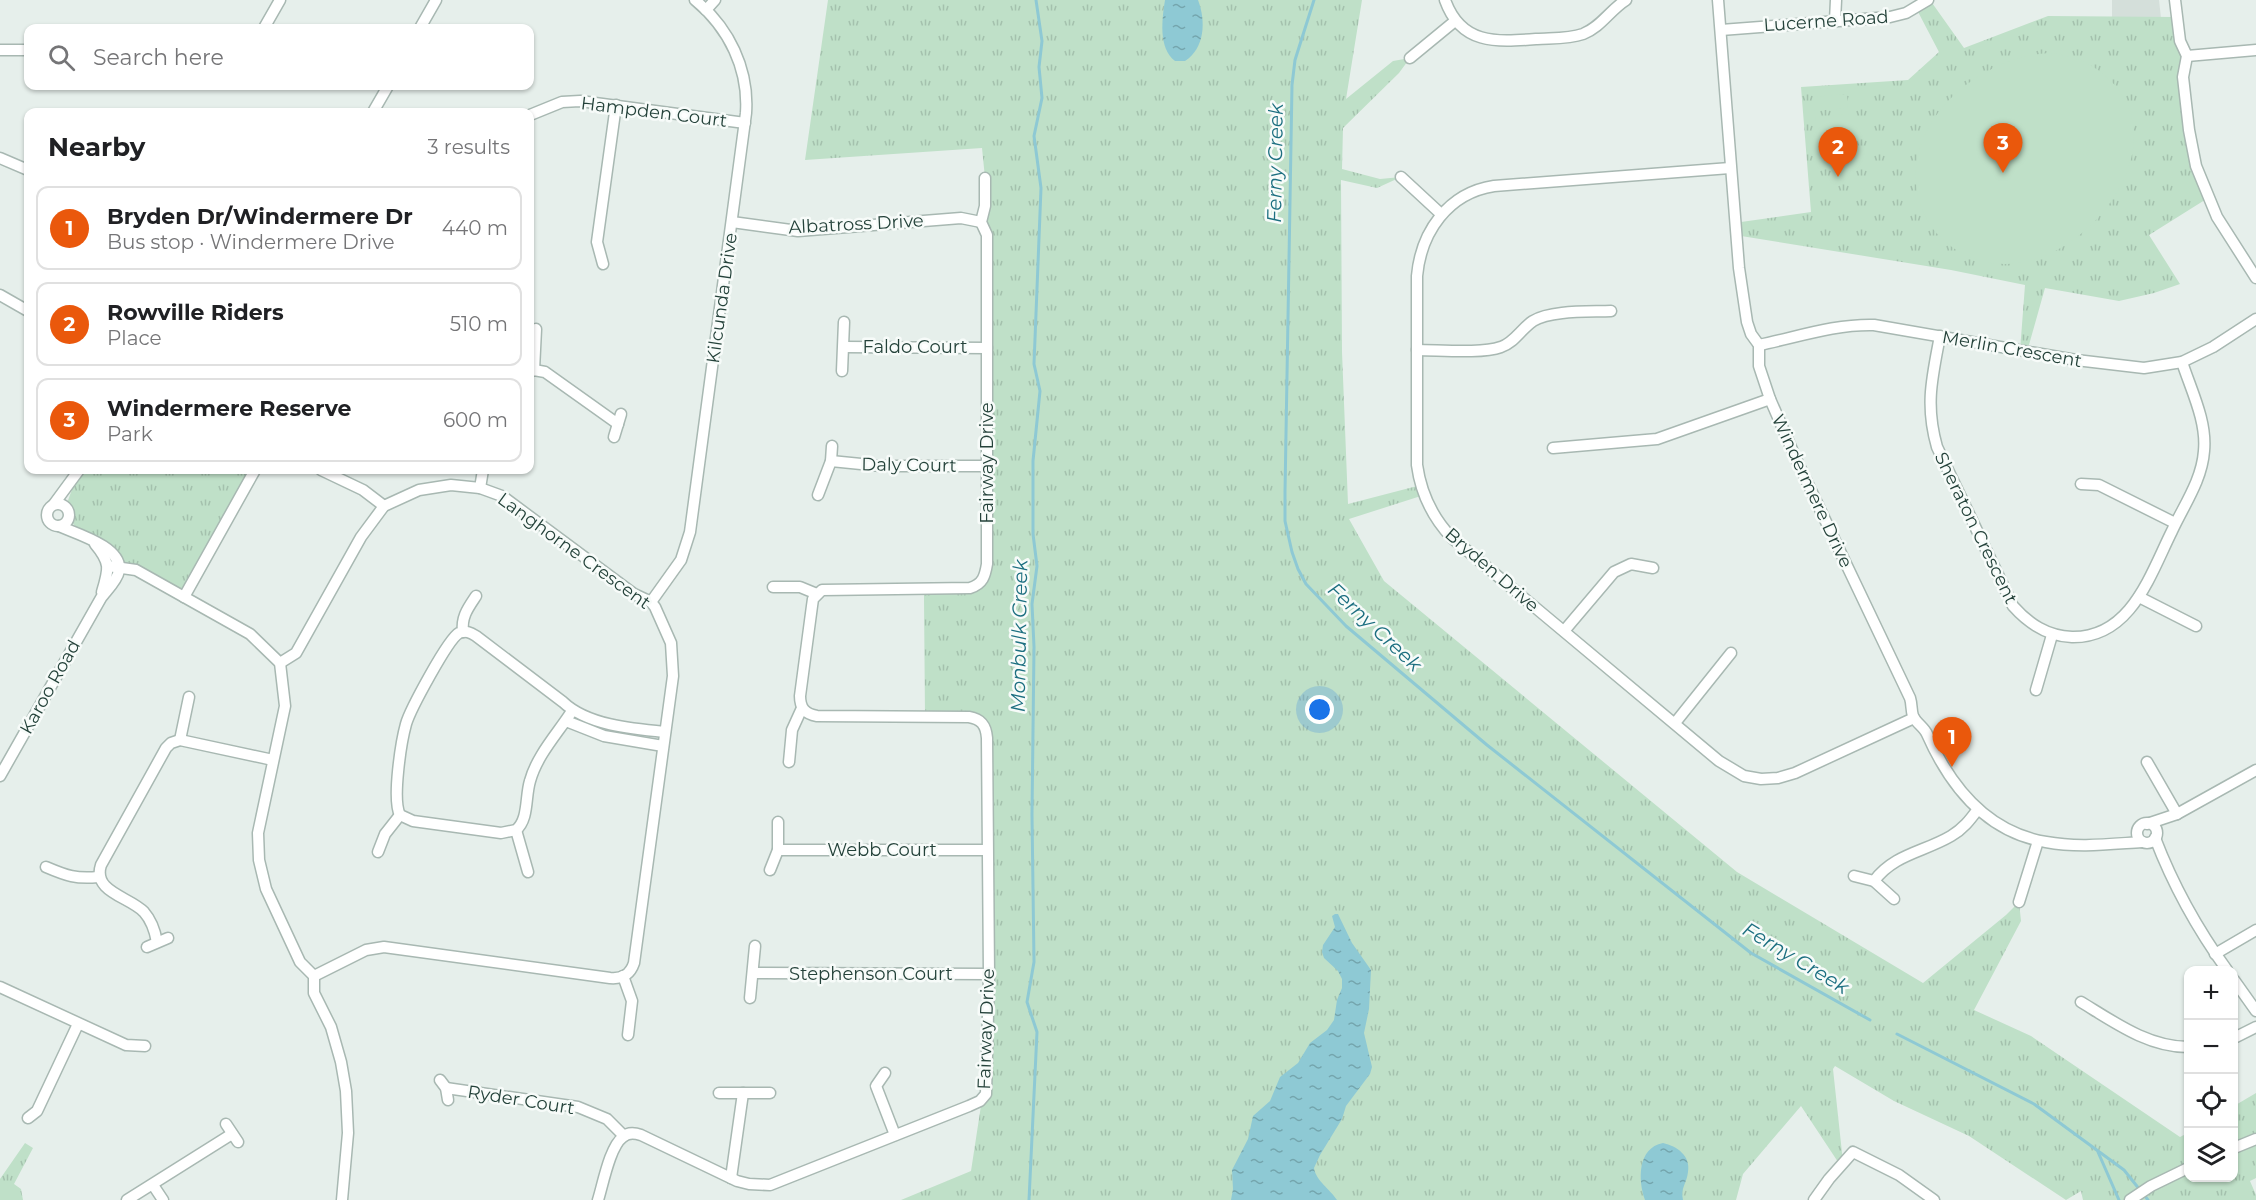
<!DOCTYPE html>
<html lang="en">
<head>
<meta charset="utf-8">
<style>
  :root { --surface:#fff; --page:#f2f2f2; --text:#202124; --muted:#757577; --line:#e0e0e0; --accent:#ea580c }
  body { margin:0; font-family:Montserrat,sans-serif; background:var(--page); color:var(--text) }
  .controls { position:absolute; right:18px; bottom:18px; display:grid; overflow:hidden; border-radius:12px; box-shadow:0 2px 4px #0004 }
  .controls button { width:54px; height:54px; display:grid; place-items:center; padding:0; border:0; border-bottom:2px solid var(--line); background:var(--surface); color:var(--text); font:30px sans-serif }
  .you { position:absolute; left:1320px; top:710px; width:21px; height:21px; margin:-15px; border:4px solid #fff; border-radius:50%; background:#1a73e8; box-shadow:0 0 0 9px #1a73e833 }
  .badge { display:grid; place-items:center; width:39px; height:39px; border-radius:50%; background:var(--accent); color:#fff; font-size:20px; font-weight:700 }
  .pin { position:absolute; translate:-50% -50px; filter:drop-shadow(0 2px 3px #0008) }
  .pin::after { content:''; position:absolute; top:32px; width:21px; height:18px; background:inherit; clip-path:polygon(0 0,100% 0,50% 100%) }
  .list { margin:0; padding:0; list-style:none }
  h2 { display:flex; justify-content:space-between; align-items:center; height:78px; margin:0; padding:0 24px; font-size:26px }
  h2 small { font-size:20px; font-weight:400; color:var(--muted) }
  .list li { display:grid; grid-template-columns:39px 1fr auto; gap:18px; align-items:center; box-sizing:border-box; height:84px; margin:0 12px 12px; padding:0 12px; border:2px solid var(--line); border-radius:12px }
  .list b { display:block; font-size:22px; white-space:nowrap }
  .list p { margin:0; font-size:20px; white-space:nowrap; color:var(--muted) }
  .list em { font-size:20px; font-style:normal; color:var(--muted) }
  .icon { flex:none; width:33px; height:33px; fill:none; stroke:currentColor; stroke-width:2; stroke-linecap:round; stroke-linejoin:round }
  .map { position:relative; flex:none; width:2256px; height:1200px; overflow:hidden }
  .search { position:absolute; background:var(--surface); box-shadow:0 2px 4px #0004; left:24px; top:24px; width:510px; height:66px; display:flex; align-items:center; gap:15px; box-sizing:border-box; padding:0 21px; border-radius:12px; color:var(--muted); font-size:22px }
  .panel { position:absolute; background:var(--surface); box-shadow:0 2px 4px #0004; left:24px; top:108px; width:510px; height:366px; border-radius:12px }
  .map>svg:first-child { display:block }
</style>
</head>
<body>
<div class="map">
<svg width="2256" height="1200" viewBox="0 0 2256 1200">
  <defs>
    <pattern id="grass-tufts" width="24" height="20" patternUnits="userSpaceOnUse" patternTransform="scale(1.5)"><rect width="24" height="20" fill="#bfe0c8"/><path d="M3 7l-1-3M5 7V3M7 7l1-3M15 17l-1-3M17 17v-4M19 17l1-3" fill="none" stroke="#a4c1ad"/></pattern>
    <pattern id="water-ripples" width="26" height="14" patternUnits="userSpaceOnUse" patternTransform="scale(1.5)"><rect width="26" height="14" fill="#8ec9d4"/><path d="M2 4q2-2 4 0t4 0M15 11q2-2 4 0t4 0" fill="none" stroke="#74a5ad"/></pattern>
  </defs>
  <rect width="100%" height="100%" fill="#e6efeb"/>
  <polygon fill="#d4dfda" points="2112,0 2159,0 2161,18 2112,17"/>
  <g fill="url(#grass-tufts)">
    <polygon points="828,0 1362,0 1346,99 1393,61 1410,58 1399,73 1343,128 1342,169 1380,179 1401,177 1377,188 1341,180 1342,352 1348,504 1421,485 1424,495 1349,519 1384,581 1737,872 1923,983 2006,915 2019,902 2021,921 1974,1010 2031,1036 2180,1137 2188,1133 2188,1178 2234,1178 2234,1106 2256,1093 2256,1178 2250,1181 2256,1195 2256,1200 2083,1200 2081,1191 2066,1200 1969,1136 1894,1101 1835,1066 1833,1069 1843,1162 1840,1165 1801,1106 1743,1174 1736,1200 901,1200 971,1171 982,1099 989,974 981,721 925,717 924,600 924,588 970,588 983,580 985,178 982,148 805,160"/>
    <polygon points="1930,0 1964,48 2048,16 2177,17 2183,77 2208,198 2149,235 2180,284 2154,293 2119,301 2045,288 2027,352 2020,351 2025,285 1951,270 1735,235 1734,223 1811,212 1801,87 1908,80 1939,52 1916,8"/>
    <path d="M79,470H255L184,597C144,575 98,555 69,519V512L66,506Z"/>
    <polygon points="25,1143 33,1148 14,1184 21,1189 23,1200 0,1200 0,1179"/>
  </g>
  <g fill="#bfe0c8">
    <path d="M2049,53C2072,55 2093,63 2110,80C2188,154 2059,304 1964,254C1940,242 1924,222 1918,196C1902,120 1980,57 2049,53Z"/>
    <polygon points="1847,94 1848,108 1814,111 1813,97"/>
    <polygon points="1849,114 1850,130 1816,133 1815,117"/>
    <polygon points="1851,136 1852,152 1817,154 1816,139"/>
  </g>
  <g fill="url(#water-ripples)">
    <path d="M1165,0H1198C1206,21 1205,48 1185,61H1175C1158,48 1162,19 1165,0Z"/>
    <path d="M1335,914H1338L1352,943L1371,970L1369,1009L1364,1033L1372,1067L1370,1074L1346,1106L1342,1119L1320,1155L1314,1168C1316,1181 1330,1189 1337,1200H1231L1233,1189L1232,1170L1248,1139L1253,1116L1270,1101L1280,1077L1298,1063L1310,1043L1327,1030L1334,1020L1337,1000L1342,988V979L1338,971L1324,958L1322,952L1323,945L1335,927L1332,916Z"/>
    <path d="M1663,1143C1677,1146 1691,1156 1688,1172C1687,1183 1680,1188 1683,1200H1645C1638,1181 1637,1148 1663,1143Z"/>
  </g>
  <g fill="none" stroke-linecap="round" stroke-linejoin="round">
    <g stroke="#8ec9d4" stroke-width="3">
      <polyline points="1314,0 1295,60 1292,85 1285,492 1285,521 1292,552 1298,569 1306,584 1346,626 1487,745 1751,953 1870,1020"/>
      <polyline points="1897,1034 2034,1104 2124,1170 2148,1200"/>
      <polyline points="2098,1152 2119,1200"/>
      <polyline points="1029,1200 1037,1032 1027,1002 1034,962 1032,815 1034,647 1032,604 1037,566 1033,534 1033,461 1040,391 1034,364 1041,188 1034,136 1042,98 1039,67 1042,41 1036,0"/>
    </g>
    <g stroke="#a8b8b2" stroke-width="13">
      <g id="street">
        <path d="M1445,0C1461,45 1496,42 1537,39C1552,38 1569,39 1583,34C1601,27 1610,10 1626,0"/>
        <path d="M1718,0L1739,268L1747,322L1751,334L1759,345V366L1770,399L1797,461L1910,698C1912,704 1911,710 1913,716C1916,723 1924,727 1927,734C1950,786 1986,832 2046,842C2078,848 2110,844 2142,842"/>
        <polyline points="2175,0 2180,41 2187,56 2183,77 2189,130 2196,166 2217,217 2256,278"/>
        <polyline points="706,10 715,0"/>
        <polyline points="1835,21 1836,0"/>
        <polyline points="264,28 280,0"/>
        <polyline points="420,28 436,0"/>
        <polyline points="1721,30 1890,17 1906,13 1928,0"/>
        <polyline points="0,50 28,50"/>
        <polyline points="2187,56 2256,50"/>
        <polyline points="1410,58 1455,21"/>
        <polyline points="373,112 388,86"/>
        <polyline points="530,115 562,102 580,101 745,123"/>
        <polyline points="0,158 28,170"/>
        <path d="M1730,168L1494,186C1448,193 1421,232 1417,276V465C1421,494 1432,517 1452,538L1719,761L1744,776L1761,779L1778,778L1795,773L1914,718"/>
        <polyline points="1401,177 1441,214"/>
        <polyline points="732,222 798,231 961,218 981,222"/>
        <polyline points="603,264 597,242 616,105"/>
        <polyline points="0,295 28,311"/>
        <path d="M1940,336C1932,378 1925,405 1937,447L2013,606C2029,624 2047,636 2072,637C2131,638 2150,575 2172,531C2184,505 2202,480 2204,451C2207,421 2191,390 2182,362"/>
        <path d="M1759,345C1798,337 1834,324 1874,325L2076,360L2144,368L2182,362L2213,347L2256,319"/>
        <polyline points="844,347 987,348"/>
        <path d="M1417,350C1440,350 1481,354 1501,347C1514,343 1521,329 1533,321C1551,310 1589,312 1611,311"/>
        <polyline points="534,370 536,329"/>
        <polyline points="842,371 844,322"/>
        <polyline points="530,372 534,370 545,372 618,424"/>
        <polyline points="614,437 621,414"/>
        <polyline points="1553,448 1657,439 1770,399"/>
        <polyline points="831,461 881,466 987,466"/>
        <polyline points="321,470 363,490 384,506"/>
        <polyline points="2081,484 2099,485 2175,523"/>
        <polyline points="480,488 483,470"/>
        <polyline points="818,495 831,461 832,446"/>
        <circle cx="58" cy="515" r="11"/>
        <polyline points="54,504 79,470"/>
        <path d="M95,544C111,563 109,569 102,592"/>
        <polyline points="108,566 136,570 250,634 280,663 285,706 258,833 259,860 266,889 300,962 314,976 314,993 331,1027 341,1062 346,1091 348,1133 342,1200"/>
        <polyline points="773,587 800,587 817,594"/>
        <polyline points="184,597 255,470"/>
        <polyline points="2139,597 2196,626"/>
        <path d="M651,602L681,560L690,532L746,113C749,69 729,28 695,0"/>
        <polyline points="1564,631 1614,572 1631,564 1653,568"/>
        <path d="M463,632C461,617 468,608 476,596"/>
        <path d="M280,663L296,653L361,537L384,506L419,490L451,485L480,488L502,496L634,594L651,602L655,607L671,643L673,676L634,963C630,975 622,979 610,978L384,947L366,950L314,976"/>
        <polyline points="2036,690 2052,635"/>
        <path d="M572,711C558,733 537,755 530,781C525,797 529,819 516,830L501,833L413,821L400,815C392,800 401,742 406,724C410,710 448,639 459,633C466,630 471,633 476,636L563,702C587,725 632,729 665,732"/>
        <polyline points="566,721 604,736 663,746"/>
        <polyline points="1675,723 1731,653"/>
        <polyline points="180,740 189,697"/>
        <polyline points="789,762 792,730 802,708"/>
        <polyline points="2147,762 2177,814"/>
        <path d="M0,776L101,598C106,591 117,581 119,571C123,547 77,534 59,526"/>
        <circle cx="2147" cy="833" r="10"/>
        <polyline points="2147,824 2177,814 2256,770"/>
        <polyline points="516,830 528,872"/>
        <path d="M2155,838C2173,885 2198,930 2227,970"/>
        <polyline points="778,850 986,850"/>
        <polyline points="378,852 385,834 400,815"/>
        <path d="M46,867C67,876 76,879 98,877"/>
        <polyline points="770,870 778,850 778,822"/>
        <polyline points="1854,876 1874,881 1894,899"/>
        <path d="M1874,881C1894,854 1924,852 1951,836C1963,829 1970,820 1978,809"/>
        <polyline points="2019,902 2038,841"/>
        <path d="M157,942C155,931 152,921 144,912C130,897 92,892 101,865L166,748L171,743L180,740L273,760"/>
        <polyline points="147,947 168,938"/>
        <polyline points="2215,954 2256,930"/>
        <polyline points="753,973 989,974"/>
        <polyline points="623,976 632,1001 628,1035"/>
        <polyline points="2234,980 2256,1011"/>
        <polyline points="0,987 126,1045 145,1046"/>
        <polyline points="750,998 755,946"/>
        <path d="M2081,1002C2114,1022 2148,1047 2188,1047"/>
        <polyline points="2234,1038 2256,1027"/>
        <polyline points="885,1073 876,1086 895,1135"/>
        <polyline points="440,1080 446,1088 448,1100"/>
        <polyline points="446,1088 578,1107 607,1119 624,1136"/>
        <polyline points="719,1093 770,1093"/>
        <polyline points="28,1118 37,1111 78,1024"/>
        <polyline points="226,1124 238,1142"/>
        <polyline points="2234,1148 2256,1139"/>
        <polyline points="731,1178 743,1093"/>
        <polyline points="153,1185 163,1200"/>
        <polyline points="127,1200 232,1134"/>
        <path d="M598,1200C603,1184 610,1146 623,1137C628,1132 635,1133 641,1135L737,1181L749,1184L770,1185L969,1106L980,1101L986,1094L989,974L987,738C986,725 981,719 969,717L817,716C805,714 800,708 800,696L812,606L813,599L822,590L970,588C983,584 985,576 987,564V235L981,222L985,206V178"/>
        <polyline points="1814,1200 1829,1179 1853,1152 1899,1175 1934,1200"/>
        <polyline points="2130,1200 2151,1186 2188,1168"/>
      </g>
    </g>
    <use href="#street" stroke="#fff" stroke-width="10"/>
  </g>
  <g text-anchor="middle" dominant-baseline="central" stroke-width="5" stroke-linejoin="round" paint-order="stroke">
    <g font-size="18" fill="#24423a" stroke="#f7fbf9">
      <text transform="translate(1826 21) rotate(-4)">Lucerne Road</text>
      <text transform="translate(654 112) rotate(7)">Hampden Court</text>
      <text transform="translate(856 224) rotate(-3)">Albatross Drive</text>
      <text transform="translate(722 298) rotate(-82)">Kilcunda Drive</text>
      <text x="915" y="347">Faldo Court</text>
      <text transform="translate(2012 349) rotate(10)">Merlin Crescent</text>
      <text transform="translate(987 463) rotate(-90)">Fairway Drive</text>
      <text transform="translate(909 465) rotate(1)">Daly Court</text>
      <text transform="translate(1812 491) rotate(65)">Windermere Drive</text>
      <text transform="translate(1976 528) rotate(64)">Sheraton Crescent</text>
      <text transform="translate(574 551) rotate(36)">Langhorne Crescent</text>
      <text transform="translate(1492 570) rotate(41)">Bryden Drive</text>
      <text transform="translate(50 687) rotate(-61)">Karoo Road</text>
      <text x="882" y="850">Webb Court</text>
      <text x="871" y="974">Stephenson Court</text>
      <text transform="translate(986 1029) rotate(-88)">Fairway Drive</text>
      <text transform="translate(521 1100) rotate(9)">Ryder Court</text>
    </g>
    <g font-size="20" font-style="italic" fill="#1c6f80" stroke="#f7fbf9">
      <text transform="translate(1275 163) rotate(-89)">Ferny Creek</text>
      <text transform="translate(1375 627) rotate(43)">Ferny Creek</text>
      <text transform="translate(1019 636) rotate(-89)">Monbulk Creek</text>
      <text transform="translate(1796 958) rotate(31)">Ferny Creek</text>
    </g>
  </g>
</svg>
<div class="controls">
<button>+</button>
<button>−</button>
<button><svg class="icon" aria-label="locate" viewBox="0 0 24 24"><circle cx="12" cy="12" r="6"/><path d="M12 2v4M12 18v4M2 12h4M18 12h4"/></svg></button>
<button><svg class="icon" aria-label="layers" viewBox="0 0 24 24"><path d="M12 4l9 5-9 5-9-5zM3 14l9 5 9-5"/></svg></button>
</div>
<div class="you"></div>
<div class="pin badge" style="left:1952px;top:767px">1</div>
<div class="pin badge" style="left:1838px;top:177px">2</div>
<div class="pin badge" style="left:2003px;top:173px">3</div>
<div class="search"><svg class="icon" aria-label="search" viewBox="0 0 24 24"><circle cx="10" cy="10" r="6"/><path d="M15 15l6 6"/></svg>Search here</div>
<section class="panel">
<h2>Nearby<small>3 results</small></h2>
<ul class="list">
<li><span class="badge">1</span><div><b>Bryden Dr/Windermere Dr</b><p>Bus stop · Windermere Drive</p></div><em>440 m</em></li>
<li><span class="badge">2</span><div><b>Rowville Riders</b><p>Place</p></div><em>510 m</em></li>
<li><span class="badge">3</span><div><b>Windermere Reserve</b><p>Park</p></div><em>600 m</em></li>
</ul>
</section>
</div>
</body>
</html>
